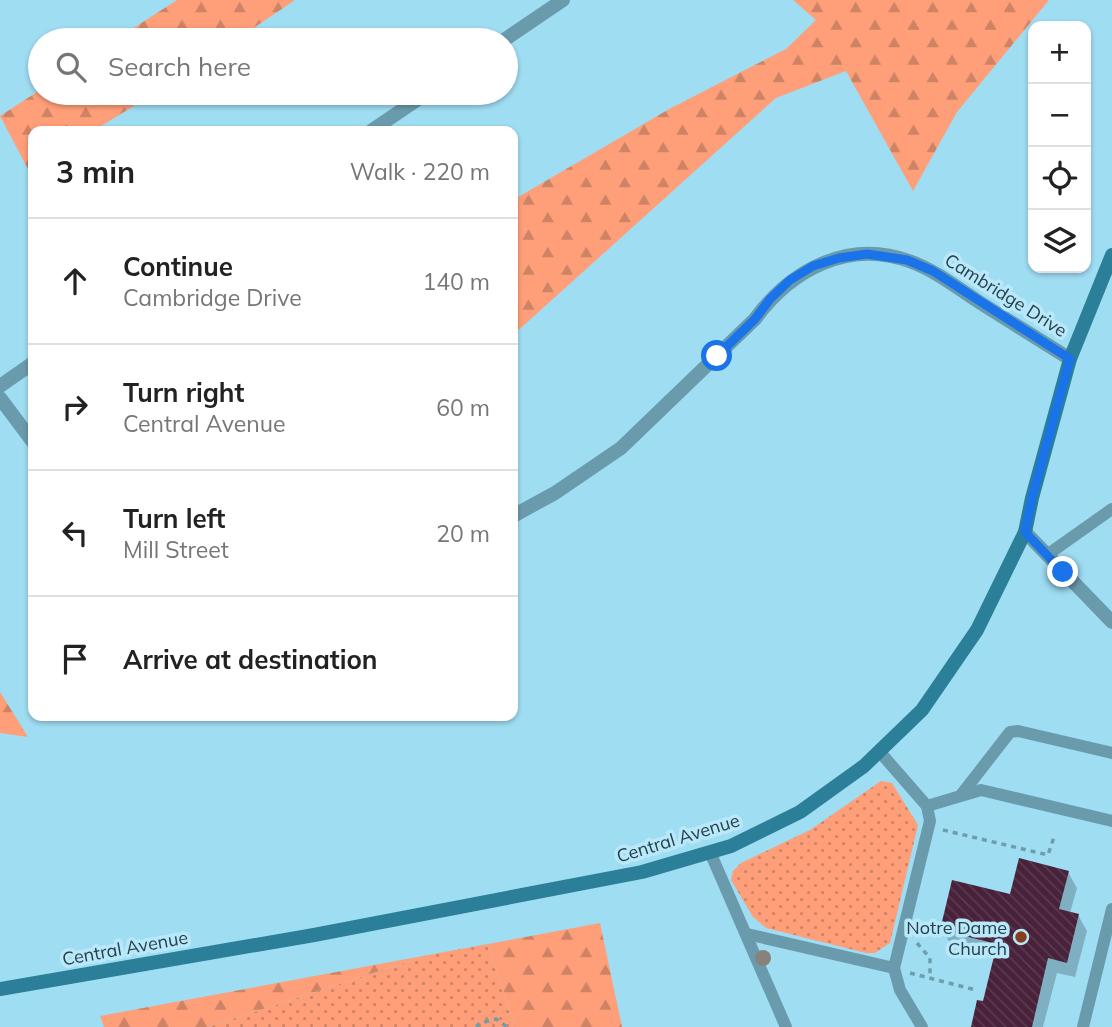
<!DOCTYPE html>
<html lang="en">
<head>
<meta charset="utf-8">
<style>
  :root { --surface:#fff; --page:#f6f6f6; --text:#222; --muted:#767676; --line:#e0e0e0 }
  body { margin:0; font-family:Mulish,sans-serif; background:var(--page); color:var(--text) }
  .controls { position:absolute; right:21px; top:21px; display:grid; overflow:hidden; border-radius:14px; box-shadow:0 2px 5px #0004 }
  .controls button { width:63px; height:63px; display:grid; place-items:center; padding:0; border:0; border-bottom:2px solid var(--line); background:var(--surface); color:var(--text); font:35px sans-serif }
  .stop { position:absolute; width:21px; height:21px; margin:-16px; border:5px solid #1a73e8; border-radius:50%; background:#fff }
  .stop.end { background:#1a73e8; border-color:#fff; box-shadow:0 2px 7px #0008 }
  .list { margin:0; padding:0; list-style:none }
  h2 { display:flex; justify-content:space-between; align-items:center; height:91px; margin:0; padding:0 28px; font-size:30px }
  h2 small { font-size:23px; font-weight:400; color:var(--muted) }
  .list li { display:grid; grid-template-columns:46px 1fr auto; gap:21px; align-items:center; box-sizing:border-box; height:126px; padding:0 28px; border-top:2px solid var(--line) }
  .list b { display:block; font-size:26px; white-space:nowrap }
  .list p { margin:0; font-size:23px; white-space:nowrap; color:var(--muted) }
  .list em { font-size:23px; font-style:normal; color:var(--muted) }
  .icon { flex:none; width:38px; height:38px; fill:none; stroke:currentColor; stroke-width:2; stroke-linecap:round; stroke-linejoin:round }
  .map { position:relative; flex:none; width:1112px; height:1027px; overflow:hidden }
  .search { position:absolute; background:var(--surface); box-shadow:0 2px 5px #0004; left:28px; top:28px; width:490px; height:77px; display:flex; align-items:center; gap:18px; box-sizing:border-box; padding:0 24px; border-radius:38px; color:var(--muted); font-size:26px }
  .panel { position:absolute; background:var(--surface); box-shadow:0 2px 5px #0004; left:28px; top:126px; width:490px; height:595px; border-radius:14px }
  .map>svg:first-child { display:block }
</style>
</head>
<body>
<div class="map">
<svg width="1112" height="1027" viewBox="0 0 1112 1027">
  <defs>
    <pattern id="grass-dots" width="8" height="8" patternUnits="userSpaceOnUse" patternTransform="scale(1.75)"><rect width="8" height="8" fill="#ff9f79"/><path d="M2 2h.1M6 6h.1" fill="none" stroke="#ce8365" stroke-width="1.8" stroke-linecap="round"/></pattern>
    <pattern id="forest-firs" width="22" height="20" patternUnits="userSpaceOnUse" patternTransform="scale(1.75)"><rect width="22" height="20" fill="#ff9f79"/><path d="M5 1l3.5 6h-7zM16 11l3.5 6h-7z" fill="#ce8365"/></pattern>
    <pattern id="building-back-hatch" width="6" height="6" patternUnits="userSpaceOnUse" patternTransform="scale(1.75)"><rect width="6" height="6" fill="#48213a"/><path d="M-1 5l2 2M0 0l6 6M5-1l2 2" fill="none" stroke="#5a3a4f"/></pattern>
  </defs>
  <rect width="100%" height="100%" fill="#9fddf3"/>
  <g fill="url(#grass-dots)">
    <polygon points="881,781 892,783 918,825 890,943 875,953 866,953 766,928 753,917 731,880 733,871 741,863 810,830"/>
    <polygon points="488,944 515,1027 208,1027 428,955"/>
  </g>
  <g fill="url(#forest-firs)">
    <polygon points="177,0 295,0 236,40 115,40"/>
    <polygon points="793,0 1049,0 957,112 913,191 846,71 776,98 513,335 513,200 671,108 786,49 816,20"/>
    <polygon points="40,90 40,93 155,93 93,131 33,131 33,168 29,171 0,116"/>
    <polygon points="0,692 28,737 0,733"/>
    <polygon points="600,923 622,1027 515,1027 488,944"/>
    <polygon points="428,955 208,1027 104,1027 100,1016"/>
  </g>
  <polygon fill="#0003" points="1068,872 1077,888 1070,913 1078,915 1087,931 1075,977 1057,973 1043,1027 973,1027 984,1003 996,956 951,945 942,929"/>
  <polygon fill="url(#building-back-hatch)" points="1019,858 1069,871 1059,909 1079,914 1067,963 1048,958 1032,1027 971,1027 977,1000 983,1001 997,944 940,930 952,880 1010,894"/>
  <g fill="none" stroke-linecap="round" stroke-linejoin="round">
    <g stroke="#6e9dae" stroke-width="3.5" stroke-dasharray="5 5" stroke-linecap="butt">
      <polyline points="943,830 1048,855 1054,837"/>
      <polyline points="917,943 930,958 930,978"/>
      <polyline points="910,973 976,990"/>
      <polyline points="476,1027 480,1023 496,1019 507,1027"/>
    </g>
    <g stroke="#6a9bad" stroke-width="12">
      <polyline points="1047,555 1112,509"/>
      <polyline points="879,751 927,806 930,821 894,968"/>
      <polyline points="961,795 1010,732 1018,731 1112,753"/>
      <polyline points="927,806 981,790 1112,821"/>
      <polyline points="710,852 786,1027"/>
      <polyline points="747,934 894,968 900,990 922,1027"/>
      <polyline points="1083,1027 1112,909"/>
    </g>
    <g stroke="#6a9bad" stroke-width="14">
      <polyline points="504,40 563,0"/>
      <polyline points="371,131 427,93"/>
      <polyline points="0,386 33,363"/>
      <polyline points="0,398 33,442"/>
      <path d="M513,516L555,493L621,448L755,319C791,270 848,239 909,261C935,270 956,287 979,302C1009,321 1040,340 1070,359"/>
      <polyline points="1025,532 1112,622"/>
    </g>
    <polyline stroke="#2b7f99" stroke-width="14" points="0,989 314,935 642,872 731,846 800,812 864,766 922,710 977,630 1025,532 1032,498 1070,359 1112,255"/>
  </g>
  <circle fill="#88827d" cx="763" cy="958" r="8"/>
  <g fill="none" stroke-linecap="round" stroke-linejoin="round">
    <polyline stroke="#1a73e8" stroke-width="9" points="717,356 755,319 770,299 790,280 813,266 839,258 867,254 907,260 933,271 1070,359 1032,498 1025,532 1063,572"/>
  </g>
  <circle fill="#853d1e" stroke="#b8e8fa" stroke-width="2.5" cx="1021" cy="937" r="7"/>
  <g text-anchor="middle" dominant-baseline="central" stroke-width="7" stroke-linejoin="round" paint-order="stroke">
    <g font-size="18" fill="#274049" stroke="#b8e8fa">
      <text transform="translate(1006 295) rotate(32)">Cambridge Drive</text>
      <text transform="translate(678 838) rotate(-17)">Central Avenue</text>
      <text transform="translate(125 948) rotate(-10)">Central Avenue</text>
    </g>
    <g font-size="18" fill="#274049" stroke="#b8e8fa" text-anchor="end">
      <text x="1007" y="927">Notre Dame<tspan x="1007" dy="21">Church</tspan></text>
    </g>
  </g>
</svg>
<div class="controls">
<button>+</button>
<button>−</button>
<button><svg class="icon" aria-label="locate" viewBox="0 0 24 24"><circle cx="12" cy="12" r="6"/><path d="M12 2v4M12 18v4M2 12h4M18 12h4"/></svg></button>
<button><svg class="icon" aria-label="layers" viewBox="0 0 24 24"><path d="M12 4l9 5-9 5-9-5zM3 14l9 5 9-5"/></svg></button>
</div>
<div class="stop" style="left:717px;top:356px"></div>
<div class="stop end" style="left:1063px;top:572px"></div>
<div class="search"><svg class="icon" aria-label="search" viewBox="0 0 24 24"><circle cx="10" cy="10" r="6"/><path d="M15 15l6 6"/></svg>Search here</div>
<section class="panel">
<h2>3 min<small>Walk · 220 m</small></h2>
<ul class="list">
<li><svg class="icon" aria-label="ahead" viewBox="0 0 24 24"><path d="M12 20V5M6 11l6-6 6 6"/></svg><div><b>Continue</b><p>Cambridge Drive</p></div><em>140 m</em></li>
<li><svg class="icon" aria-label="right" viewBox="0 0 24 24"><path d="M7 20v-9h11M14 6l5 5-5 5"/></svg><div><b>Turn right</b><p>Central Avenue</p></div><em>60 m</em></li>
<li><svg class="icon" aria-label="left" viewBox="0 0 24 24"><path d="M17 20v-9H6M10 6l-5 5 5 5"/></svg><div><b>Turn left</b><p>Mill Street</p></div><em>20 m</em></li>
<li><svg class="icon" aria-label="arrive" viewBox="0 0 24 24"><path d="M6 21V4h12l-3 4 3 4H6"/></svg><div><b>Arrive at destination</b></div></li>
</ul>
</section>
</div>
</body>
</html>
